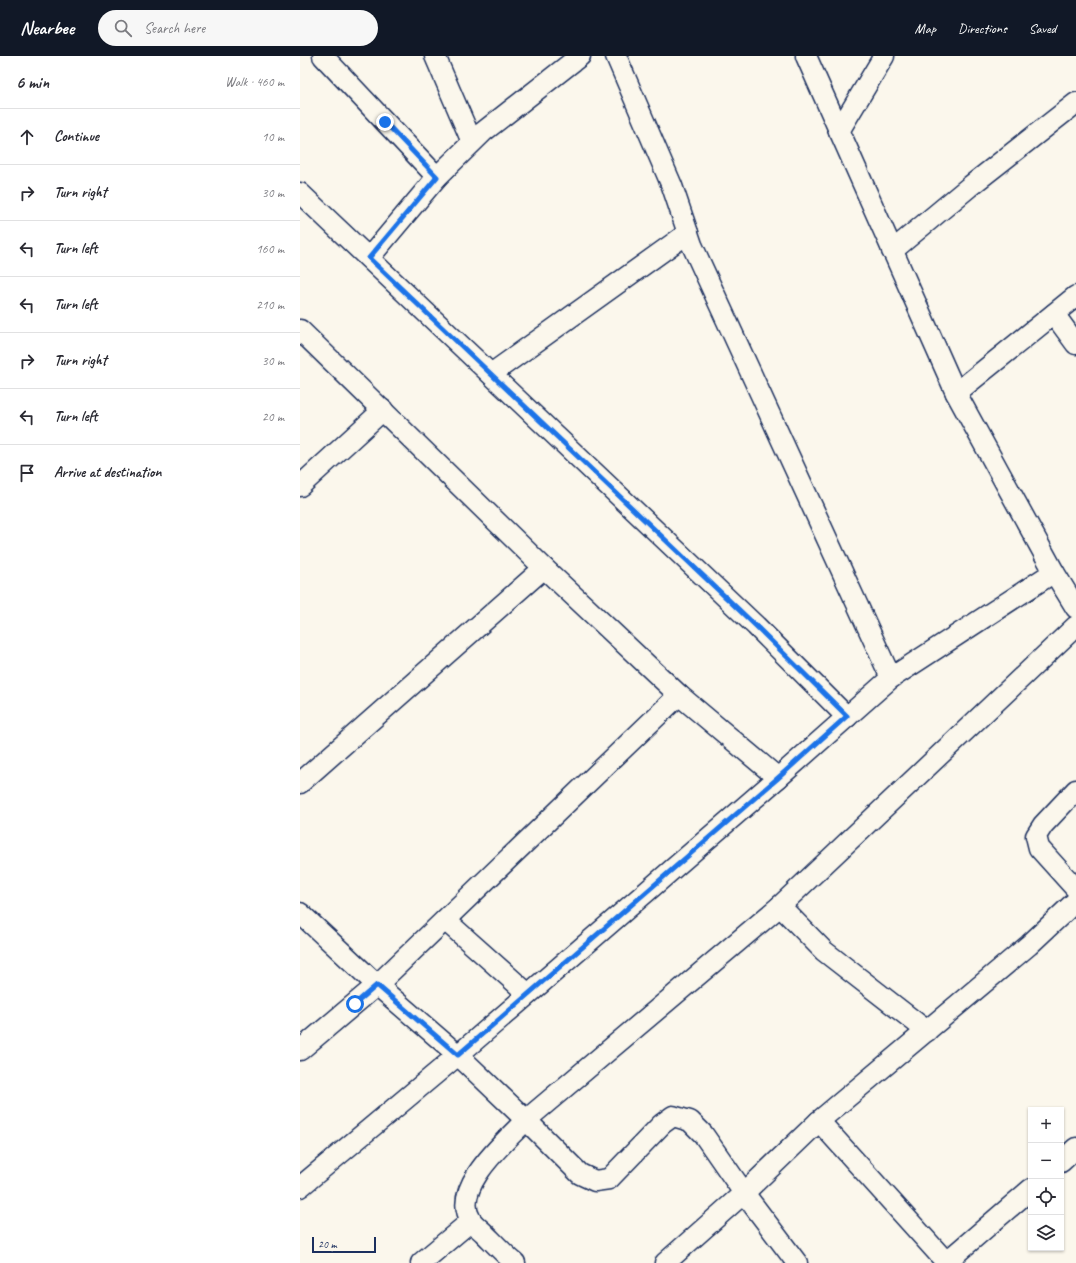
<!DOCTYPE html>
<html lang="en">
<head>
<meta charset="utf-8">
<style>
  :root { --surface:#fff; --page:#f7f7f7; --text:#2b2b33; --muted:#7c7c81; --line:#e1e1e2; --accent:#111827 }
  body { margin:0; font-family:Caveat,sans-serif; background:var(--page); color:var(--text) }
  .controls { position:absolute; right:12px; bottom:12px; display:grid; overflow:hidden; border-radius:0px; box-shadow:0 1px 3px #0004 }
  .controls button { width:36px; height:36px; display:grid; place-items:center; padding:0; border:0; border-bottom:1px solid var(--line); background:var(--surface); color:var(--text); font:20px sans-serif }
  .scale { position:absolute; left:12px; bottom:10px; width:64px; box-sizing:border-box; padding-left:4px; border:2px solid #1b2f5e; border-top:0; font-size:11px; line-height:14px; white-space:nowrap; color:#1b2f5e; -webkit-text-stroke:3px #fbf7ec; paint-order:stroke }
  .stop { position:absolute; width:12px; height:12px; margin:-9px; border:3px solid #1a73e8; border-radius:50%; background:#fff }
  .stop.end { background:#1a73e8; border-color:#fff; box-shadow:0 1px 4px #0008 }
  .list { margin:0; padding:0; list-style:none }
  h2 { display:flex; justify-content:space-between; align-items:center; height:52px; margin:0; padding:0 16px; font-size:17px }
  h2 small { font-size:13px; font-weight:400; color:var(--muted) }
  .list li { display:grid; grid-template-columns:26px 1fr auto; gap:12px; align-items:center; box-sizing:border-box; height:56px; padding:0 16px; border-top:1px solid var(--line) }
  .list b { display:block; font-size:15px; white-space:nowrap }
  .list em { font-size:13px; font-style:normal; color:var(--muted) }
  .icon { flex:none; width:22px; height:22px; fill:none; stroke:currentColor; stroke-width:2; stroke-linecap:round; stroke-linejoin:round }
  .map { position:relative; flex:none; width:776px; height:1207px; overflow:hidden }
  header { display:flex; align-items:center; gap:24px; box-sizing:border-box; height:56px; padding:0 20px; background:var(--accent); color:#fff }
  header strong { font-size:19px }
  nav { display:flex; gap:22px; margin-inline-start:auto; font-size:14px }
  .search { width:280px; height:36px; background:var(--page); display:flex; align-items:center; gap:10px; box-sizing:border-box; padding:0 14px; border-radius:22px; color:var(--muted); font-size:15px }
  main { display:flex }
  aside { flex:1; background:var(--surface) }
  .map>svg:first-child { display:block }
</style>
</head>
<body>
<header>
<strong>Nearbee</strong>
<div class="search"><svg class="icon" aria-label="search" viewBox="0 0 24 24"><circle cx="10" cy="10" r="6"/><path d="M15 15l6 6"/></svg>Search here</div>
<nav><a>Map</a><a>Directions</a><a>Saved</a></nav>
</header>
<main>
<aside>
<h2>6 min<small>Walk · 460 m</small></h2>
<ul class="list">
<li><svg class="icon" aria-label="ahead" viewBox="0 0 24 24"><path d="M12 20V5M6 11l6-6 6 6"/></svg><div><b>Continue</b></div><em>10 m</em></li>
<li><svg class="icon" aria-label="right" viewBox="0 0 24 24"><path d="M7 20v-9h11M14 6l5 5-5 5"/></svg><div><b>Turn right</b></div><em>30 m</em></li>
<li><svg class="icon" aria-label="left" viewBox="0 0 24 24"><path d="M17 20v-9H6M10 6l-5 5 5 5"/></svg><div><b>Turn left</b></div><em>160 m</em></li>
<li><svg class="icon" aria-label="left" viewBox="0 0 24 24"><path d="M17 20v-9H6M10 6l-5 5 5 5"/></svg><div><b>Turn left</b></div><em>210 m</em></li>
<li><svg class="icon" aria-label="right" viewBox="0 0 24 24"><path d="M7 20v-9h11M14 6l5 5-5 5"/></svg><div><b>Turn right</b></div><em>30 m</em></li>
<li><svg class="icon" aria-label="left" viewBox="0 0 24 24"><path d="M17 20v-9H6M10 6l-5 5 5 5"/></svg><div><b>Turn left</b></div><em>20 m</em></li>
<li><svg class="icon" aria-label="arrive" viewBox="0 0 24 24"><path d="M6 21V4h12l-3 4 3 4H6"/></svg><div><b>Arrive at destination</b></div></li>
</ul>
</aside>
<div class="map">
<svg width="776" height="1207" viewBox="0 0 776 1207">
  <rect width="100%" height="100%" fill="#fbf7ec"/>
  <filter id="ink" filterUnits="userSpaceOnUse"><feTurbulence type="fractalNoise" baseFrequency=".025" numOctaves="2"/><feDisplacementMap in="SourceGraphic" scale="8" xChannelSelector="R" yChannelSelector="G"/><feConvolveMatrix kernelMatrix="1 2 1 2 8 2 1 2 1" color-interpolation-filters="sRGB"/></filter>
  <g filter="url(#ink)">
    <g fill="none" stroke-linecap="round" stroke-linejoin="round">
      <g stroke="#1b2f5e" stroke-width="23">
        <g id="street">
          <polyline points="23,0 137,121"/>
          <polyline points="135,0 172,86"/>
          <polyline points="316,0 372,130 392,189 591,622"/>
          <polyline points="506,0 656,337 754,516 776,552"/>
          <polyline points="539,75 584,0"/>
          <polyline points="0,137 456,570 547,661"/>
          <polyline points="592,195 669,131 776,47"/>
          <polyline points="69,202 137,121 183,76 280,0"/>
          <polyline points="754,258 776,288"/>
          <polyline points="0,274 244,512 379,639 478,722"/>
          <polyline points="191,318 388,177"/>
          <polyline points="656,337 776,240"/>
          <polyline points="0,430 83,354"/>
          <polyline points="0,727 244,512"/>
          <polyline points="776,734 743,769 736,780 739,792 776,833"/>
          <polyline points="480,850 524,895 627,975"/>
          <polyline points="0,857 77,929 158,999 226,1064 280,1118 295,1125 309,1123 362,1068 373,1060 390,1065 403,1078 444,1137 497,1207"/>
          <polyline points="145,864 228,938"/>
          <polyline points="0,994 77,929 379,639"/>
          <polyline points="519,1065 646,1206"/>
          <polyline points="761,1106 776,1092"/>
          <polyline points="0,1131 158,999 478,722 591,622 754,516"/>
          <polyline points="121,1207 171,1165"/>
          <path d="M215,1207C204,1198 194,1187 184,1177C180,1173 174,1169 171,1164C150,1132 206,1085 226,1064L480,850L776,570"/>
          <polyline points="365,1207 444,1137 519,1065 729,889 776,845"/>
          <polyline points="645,1207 731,1133"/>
        </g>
      </g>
      <use href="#street" stroke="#fbf7ec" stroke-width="20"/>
    </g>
  </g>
  <g fill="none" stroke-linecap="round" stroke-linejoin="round" filter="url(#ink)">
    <polyline stroke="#1a73e8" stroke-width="5" points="55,948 77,929 158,999 478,722 547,660 456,570 69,202 137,121 85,66"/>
  </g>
</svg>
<div class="controls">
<button>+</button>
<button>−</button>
<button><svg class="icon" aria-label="locate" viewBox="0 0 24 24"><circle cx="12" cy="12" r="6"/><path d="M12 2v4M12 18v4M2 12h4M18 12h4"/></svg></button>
<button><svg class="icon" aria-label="layers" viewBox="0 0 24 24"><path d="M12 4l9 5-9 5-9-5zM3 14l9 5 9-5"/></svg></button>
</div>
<div class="scale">20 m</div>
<div class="stop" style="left:55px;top:948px"></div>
<div class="stop end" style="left:85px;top:66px"></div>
</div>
</main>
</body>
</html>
